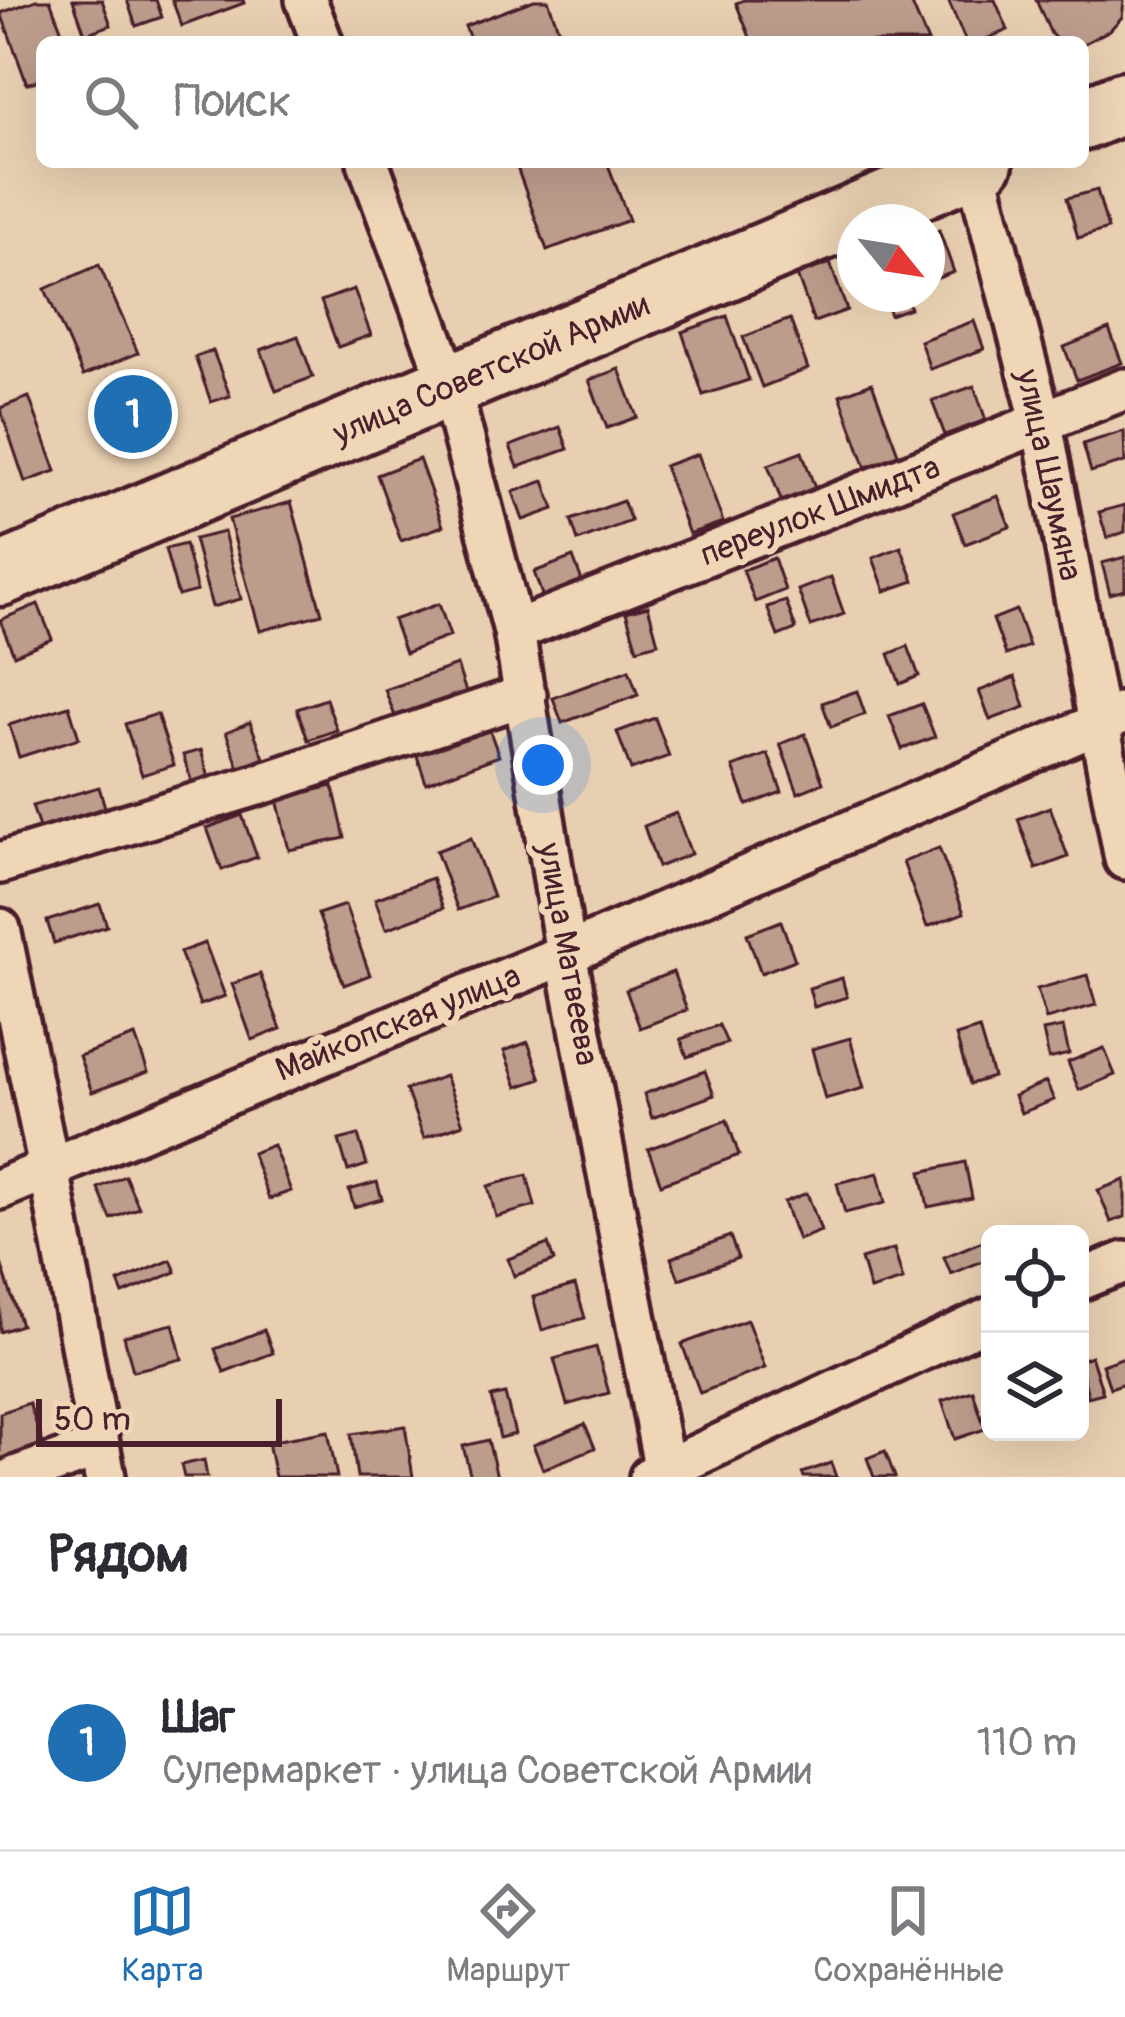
<!DOCTYPE html>
<html lang="ru">
<head>
<meta charset="utf-8">
<style>
  :root { --surface:#fff; --page:#f2f2f3; --text:#2b2b33; --muted:#7c7c81; --line:#e1e1e2; --accent:#1f6fb2 }
  body { margin:0; font-family:Pangolin,sans-serif; background:var(--page); color:var(--text) }
  .controls { position:absolute; right:36px; bottom:36px; display:grid; overflow:hidden; border-radius:18px; box-shadow:0 12px 48px #0002 }
  .controls button { width:108px; height:108px; display:grid; place-items:center; padding:0; border:0; border-bottom:3px solid var(--line); background:var(--surface); color:var(--text); font:60px sans-serif }
  .compass { position:absolute; left:837px; top:204px; width:108px; height:108px; border-radius:50%; background:var(--surface); box-shadow:0 12px 48px #0002; rotate:120deg }
  .scale { position:absolute; left:36px; bottom:30px; width:246px; box-sizing:border-box; padding-left:12px; border:6px solid #4a1f2b; border-top:0; font-size:33px; line-height:42px; white-space:nowrap; color:#4a1f2b; -webkit-text-stroke:9px #efd6b7; paint-order:stroke }
  .you { position:absolute; left:543px; top:765px; width:42px; height:42px; margin:-30px; border:9px solid #fff; border-radius:50%; background:#1a73e8; box-shadow:0 0 0 18px #1a73e833 }
  .badge { display:grid; place-items:center; width:78px; height:78px; border-radius:50%; background:var(--accent); color:#fff; font-size:39px; font-weight:700 }
  .pin { position:absolute; translate:-50% -50%; border:6px solid #fff; box-shadow:0 3px 12px #0006 }
  .list { margin:0; padding:0; list-style:none }
  h2 { display:flex; justify-content:space-between; align-items:center; height:156px; margin:0; padding:0 48px; font-size:51px }
  h2 small { font-size:39px; font-weight:400; color:var(--muted) }
  .list li { display:grid; grid-template-columns:78px 1fr auto; gap:36px; align-items:center; box-sizing:border-box; height:216px; padding:0 48px; border-top:3px solid var(--line) }
  .list b { display:block; font-size:45px; white-space:nowrap }
  .list p { margin:0; font-size:39px; white-space:nowrap; color:var(--muted) }
  .list em { font-size:39px; font-style:normal; color:var(--muted) }
  .icon { flex:none; width:66px; height:66px; fill:none; stroke:currentColor; stroke-width:2; stroke-linecap:round; stroke-linejoin:round }
  .map { position:relative; flex:none; width:1125px; height:1477px; overflow:hidden }
  .search { position:absolute; background:var(--surface); box-shadow:0 12px 48px #0002; left:36px; right:36px; top:36px; height:132px; display:flex; align-items:center; gap:30px; box-sizing:border-box; padding:0 42px; border-radius:18px; color:var(--muted); font-size:45px }
  .sheet { height:372px; background:var(--surface) }
  nav { display:flex; justify-content:space-around; align-items:center; box-sizing:border-box; height:168px; border-top:3px solid var(--line); background:var(--surface); font-size:33px; color:var(--muted) }
  nav a { display:grid; justify-items:center; gap:6px }
  nav .on { color:var(--accent) }
  .map>svg:first-child { display:block }
</style>
</head>
<body>
<div class="map">
<svg width="1125" height="1477" viewBox="0 0 1125 1477">
  <rect width="100%" height="100%" fill="#e8cfb1"/>
  <filter id="ink" filterUnits="userSpaceOnUse"><feTurbulence type="fractalNoise" baseFrequency=".00833" numOctaves="2"/><feDisplacementMap in="SourceGraphic" scale="24" xChannelSelector="R" yChannelSelector="G"/><feConvolveMatrix kernelMatrix="1 2 1 2 8 2 1 2 1" color-interpolation-filters="sRGB"/></filter>
  <g filter="url(#ink)">
    <g fill="#bc9d8c" stroke="#4a1f2b" stroke-width="3">
      <polygon points="36,0 50,0 66,42 42,42 42,79 27,84 1,13"/>
      <polygon points="73,0 102,0 111,25 85,34"/>
      <polygon points="127,0 156,0 162,17 136,26"/>
      <polygon points="172,0 243,0 244,3 182,26"/>
      <polygon points="534,0 548,0 563,42 471,42 465,26"/>
      <polygon points="744,0 910,0 928,42 752,42 736,3"/>
      <polygon points="948,0 995,0 1008,30 979,42 966,42"/>
      <polygon points="1036,0 1124,0 1124,1 1122,17 1110,30 1083,44 1058,41 1051,34"/>
      <polygon points="515,162 607,162 629,220 547,250"/>
      <polygon points="1097,190 1108,229 1078,238 1067,198"/>
      <polygon points="939,230 954,272 927,282 927,235"/>
      <polygon points="830,263 847,310 814,322 797,275"/>
      <polygon points="99,265 138,353 83,376 45,289"/>
      <polygon points="354,289 371,335 338,347 321,301"/>
      <polygon points="882,294 905,294 910,308 890,315"/>
      <polygon points="727,316 749,380 703,395 682,332"/>
      <polygon points="790,319 808,369 762,387 743,337"/>
      <polygon points="974,321 984,349 930,369 920,341"/>
      <polygon points="1109,329 1122,363 1077,380 1064,347"/>
      <polygon points="298,336 313,377 276,391 261,350"/>
      <polygon points="213,351 230,396 211,402 195,357"/>
      <polygon points="619,369 637,417 607,428 589,380"/>
      <polygon points="149,376 169,433 117,452 97,395"/>
      <polygon points="872,383 899,456 866,468 840,395"/>
      <polygon points="974,386 986,420 945,435 932,401"/>
      <polygon points="29,397 56,471 25,482 0,408"/>
      <polygon points="560,427 568,449 518,467 510,446"/>
      <polygon points="1124,431 1125,462 1091,472 1083,444"/>
      <polygon points="802,452 816,491 782,503 768,465"/>
      <polygon points="698,454 723,522 689,534 664,466"/>
      <polygon points="419,459 443,526 401,541 377,475"/>
      <polygon points="544,481 554,509 523,520 513,492"/>
      <polygon points="998,496 1010,527 965,544 953,513"/>
      <polygon points="623,501 631,521 578,541 571,520"/>
      <polygon points="291,502 322,614 260,631 229,519"/>
      <polygon points="1125,505 1125,532 1107,538 1099,512"/>
      <polygon points="224,532 241,599 212,607 194,539"/>
      <polygon points="185,544 197,591 178,596 165,549"/>
      <polygon points="901,547 914,581 885,591 873,558"/>
      <polygon points="573,557 584,586 544,601 534,572"/>
      <polygon points="1125,557 1125,590 1110,594 1102,563"/>
      <polygon points="774,558 785,590 755,602 743,570"/>
      <polygon points="831,577 844,614 811,626 798,590"/>
      <polygon points="786,601 796,629 778,636 767,607"/>
      <polygon points="38,604 52,639 14,655 0,620"/>
      <polygon points="439,604 450,636 405,653 393,620"/>
      <polygon points="648,606 658,643 637,649 626,612"/>
      <polygon points="1016,610 1029,646 1006,655 993,619"/>
      <polygon points="908,646 919,676 900,684 889,654"/>
      <polygon points="457,665 466,692 395,716 385,690"/>
      <polygon points="629,670 638,695 562,723 553,698"/>
      <polygon points="1015,677 1025,707 990,720 979,691"/>
      <polygon points="857,691 865,714 831,727 822,703"/>
      <polygon points="326,699 337,730 308,740 297,709"/>
      <polygon points="922,704 935,737 902,749 889,716"/>
      <polygon points="69,706 79,738 19,757 9,725"/>
      <polygon points="157,714 174,765 142,775 125,724"/>
      <polygon points="655,718 669,756 631,770 617,732"/>
      <polygon points="250,722 264,758 239,768 226,732"/>
      <polygon points="488,726 499,756 426,783 416,753"/>
      <polygon points="805,734 823,783 798,793 780,744"/>
      <polygon points="201,750 210,781 193,786 183,755"/>
      <polygon points="768,754 782,792 747,805 733,767"/>
      <polygon points="333,786 345,838 289,850 277,799"/>
      <polygon points="99,787 107,814 41,834 32,806"/>
      <polygon points="1050,807 1068,857 1036,869 1018,819"/>
      <polygon points="676,813 691,854 658,867 644,826"/>
      <polygon points="242,815 257,857 222,870 207,828"/>
      <polygon points="471,838 493,897 458,910 436,851"/>
      <polygon points="939,848 964,913 927,927 903,862"/>
      <polygon points="432,878 443,908 386,929 375,899"/>
      <polygon points="100,904 107,926 54,943 47,921"/>
      <polygon points="345,905 370,975 344,985 318,914"/>
      <polygon points="781,921 795,960 761,973 747,934"/>
      <polygon points="205,943 225,996 200,1005 180,952"/>
      <polygon points="673,972 687,1010 640,1028 626,990"/>
      <polygon points="260,974 281,1029 252,1040 232,984"/>
      <polygon points="1087,975 1096,1005 1046,1019 1037,989"/>
      <polygon points="842,978 847,997 814,1007 809,988"/>
      <polygon points="719,1025 727,1043 687,1057 681,1039"/>
      <polygon points="1063,1027 1069,1054 1049,1059 1043,1031"/>
      <polygon points="979,1029 993,1077 970,1084 956,1036"/>
      <polygon points="135,1036 148,1072 92,1092 79,1056"/>
      <polygon points="850,1038 864,1088 825,1099 812,1049"/>
      <polygon points="528,1042 541,1079 517,1087 504,1051"/>
      <polygon points="1104,1048 1115,1075 1079,1090 1068,1062"/>
      <polygon points="705,1071 714,1095 652,1118 644,1094"/>
      <polygon points="445,1076 463,1124 424,1138 406,1090"/>
      <polygon points="1046,1082 1054,1100 1021,1113 1014,1096"/>
      <polygon points="727,1120 739,1155 661,1184 648,1149"/>
      <polygon points="358,1135 367,1165 348,1171 339,1140"/>
      <polygon points="273,1145 291,1191 269,1199 252,1153"/>
      <polygon points="965,1162 972,1198 928,1207 921,1172"/>
      <polygon points="878,1173 885,1203 845,1213 837,1183"/>
      <polygon points="527,1175 535,1206 496,1217 488,1186"/>
      <polygon points="125,1176 139,1208 111,1219 98,1188"/>
      <polygon points="1125,1180 1125,1217 1111,1222 1098,1190"/>
      <polygon points="377,1182 382,1199 354,1207 349,1190"/>
      <polygon points="807,1193 821,1231 798,1240 784,1202"/>
      <polygon points="730,1236 738,1258 679,1279 671,1258"/>
      <polygon points="990,1238 990,1258 951,1274 944,1257"/>
      <polygon points="548,1244 554,1261 514,1276 508,1259"/>
      <polygon points="894,1249 903,1280 870,1290 861,1259"/>
      <polygon points="0,1260 21,1325 0,1332"/>
      <polygon points="171,1260 176,1272 123,1294 118,1282"/>
      <polygon points="575,1285 585,1318 542,1330 533,1297"/>
      <polygon points="747,1320 765,1368 700,1393 682,1344"/>
      <polygon points="173,1324 182,1359 133,1371 124,1336"/>
      <polygon points="264,1330 273,1353 224,1372 215,1349"/>
      <polygon points="596,1347 609,1393 567,1405 554,1359"/>
      <polygon points="1091,1356 1103,1393 1088,1397 1080,1360"/>
      <polygon points="1124,1357 1125,1383 1110,1388 1102,1365"/>
      <polygon points="973,1391 985,1429 955,1439 942,1401"/>
      <polygon points="505,1394 515,1434 500,1438 491,1397"/>
      <polygon points="29,1403 47,1455 0,1471 0,1413"/>
      <polygon points="585,1424 595,1448 543,1469 533,1445"/>
      <polygon points="405,1426 413,1477 357,1477 351,1434"/>
      <polygon points="328,1431 337,1477 275,1477 268,1442"/>
      <polygon points="488,1440 497,1477 471,1477 463,1446"/>
      <polygon points="885,1451 895,1477 874,1477 867,1458"/>
      <polygon points="204,1460 207,1477 184,1477 181,1465"/>
      <polygon points="831,1463 836,1477 804,1477 802,1473"/>
    </g>
    <g fill="none" stroke-linecap="round" stroke-linejoin="round">
      <g stroke="#4a1f2b" stroke-width="48">
        <g id="street">
          <polyline points="306,0 322,42"/>
          <polyline points="368,162 450,386 514,631 566,954 666,1477"/>
          <polyline points="975,165 1042,424 1125,859"/>
          <polyline points="514,631 1125,389"/>
          <polyline points="0,863 270,781 526,695"/>
          <polyline points="0,929 49,1168 105,1477"/>
          <polyline points="0,1189 566,954 1125,712"/>
          <polyline points="1080,1280 1125,1262"/>
          <polyline points="15,1477 99,1447"/>
          <polyline points="650,1477 990,1318"/>
        </g>
      </g>
      <g stroke="#4a1f2b" stroke-width="69">
        <g id="primary">
          <polyline points="1083,119 1125,102"/>
          <polyline points="0,575 982,162"/>
        </g>
      </g>
      <use href="#street" stroke="#efd6b7" stroke-width="39"/>
      <use href="#primary" stroke="#efd6b7" stroke-width="60"/>
    </g>
  </g>
  <g text-anchor="middle" dominant-baseline="central" stroke-width="12" stroke-linejoin="round" paint-order="stroke">
    <g font-size="33" fill="#4a1f2b" stroke="#efd6b7">
      <text transform="translate(491 369) rotate(-23)">улица Советской Армии</text>
      <text transform="translate(1049 475) rotate(78)">улица Шаумяна</text>
      <text transform="translate(820 511) rotate(-21)">переулок Шмидта</text>
      <text transform="translate(568 954) rotate(80)">улица Матвеева</text>
      <text transform="translate(398 1023) rotate(-22)">Майкопская улица</text>
    </g>
  </g>
</svg>
<div class="controls">
<button><svg class="icon" aria-label="locate" viewBox="0 0 24 24"><circle cx="12" cy="12" r="6"/><path d="M12 2v4M12 18v4M2 12h4M18 12h4"/></svg></button>
<button><svg class="icon" aria-label="layers" viewBox="0 0 24 24"><path d="M12 4l9 5-9 5-9-5zM3 14l9 5 9-5"/></svg></button>
</div>
<svg class="compass" viewBox="-18 -18 36 36"><path d="M0-13l5 13h-10z" fill="#e53935"/><path d="M0 13l5-13h-10z" fill="#7c7c81"/></svg>
<div class="scale">50 m</div>
<div class="you"></div>
<div class="pin badge" style="left:133px;top:414px">1</div>
<div class="search"><svg class="icon" aria-label="search" viewBox="0 0 24 24"><circle cx="10" cy="10" r="6"/><path d="M15 15l6 6"/></svg>Поиск</div>
</div>
<section class="sheet">
<h2>Рядом<small></small></h2>
<ul class="list">
<li><span class="badge">1</span><div><b>Шаг</b><p>Супермаркет · улица Советской Армии</p></div><em>110 m</em></li>
</ul>
</section>
<nav>
<a class="on"><svg class="icon" aria-label="map" viewBox="0 0 24 24"><path d="M3 6l6-2 6 2 6-2v14l-6 2-6-2-6 2zM9 4v14M15 6v14"/></svg>Карта</a>
<a><svg class="icon" aria-label="directions" viewBox="0 0 24 24"><path d="M12 3l9 9-9 9-9-9zM9 14v-3h6M13 9l2 2-2 2"/></svg>Маршрут</a>
<a><svg class="icon" aria-label="saved" viewBox="0 0 24 24"><path d="M7 4h10v16l-5-4-5 4z"/></svg>Сохранённые</a>
</nav>
</body>
</html>
